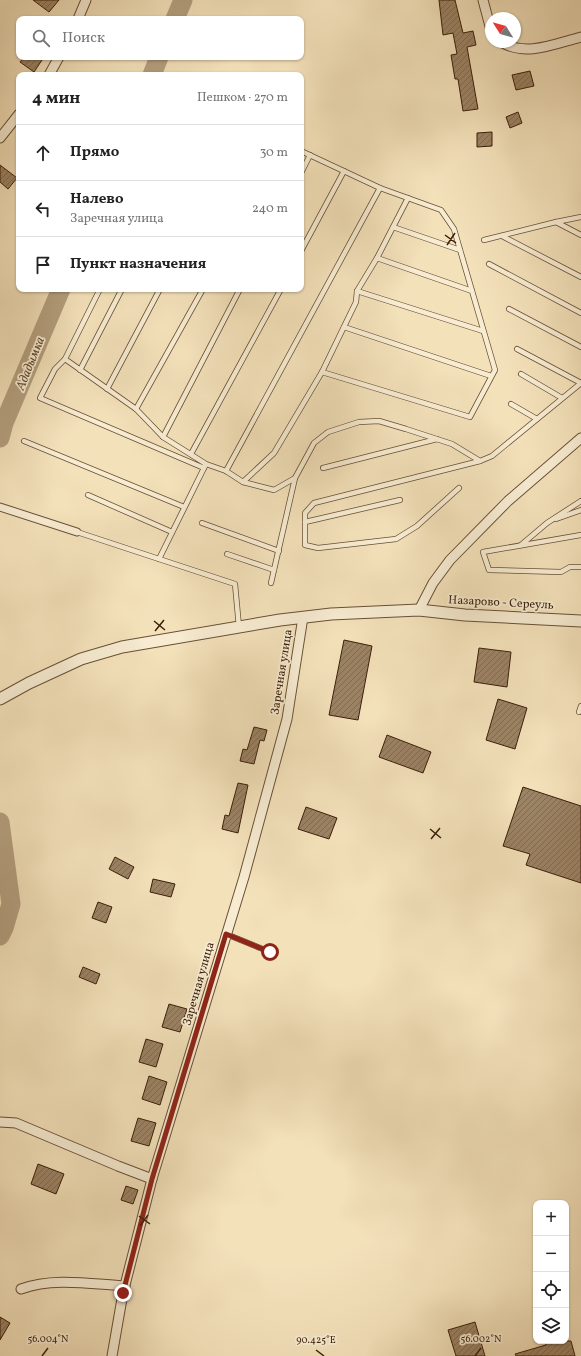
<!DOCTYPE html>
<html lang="ru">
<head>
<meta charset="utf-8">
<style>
  :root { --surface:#fff; --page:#f6f6f6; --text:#222; --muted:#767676; --line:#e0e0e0 }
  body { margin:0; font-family:Vollkorn,serif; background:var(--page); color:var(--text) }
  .controls { position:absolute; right:12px; bottom:12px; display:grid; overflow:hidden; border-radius:8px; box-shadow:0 1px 3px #0004 }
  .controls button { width:36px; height:36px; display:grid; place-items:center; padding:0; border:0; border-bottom:1px solid var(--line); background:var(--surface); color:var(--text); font:20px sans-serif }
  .compass { position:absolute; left:485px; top:12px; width:36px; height:36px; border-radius:50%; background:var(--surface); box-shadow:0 1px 3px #0004; rotate:307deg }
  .stop { position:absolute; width:12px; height:12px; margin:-9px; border:3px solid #8f2418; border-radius:50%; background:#fff }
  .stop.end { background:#8f2418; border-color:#fff; box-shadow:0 1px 4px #0008 }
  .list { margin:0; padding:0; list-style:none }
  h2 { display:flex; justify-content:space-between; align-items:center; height:52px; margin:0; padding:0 16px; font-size:17px }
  h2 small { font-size:13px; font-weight:400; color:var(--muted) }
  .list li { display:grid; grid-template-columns:26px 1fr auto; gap:12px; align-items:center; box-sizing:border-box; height:56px; padding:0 16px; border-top:1px solid var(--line) }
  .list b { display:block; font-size:15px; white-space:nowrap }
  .list p { margin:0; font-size:13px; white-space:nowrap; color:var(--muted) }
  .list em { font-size:13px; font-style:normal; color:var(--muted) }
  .icon { flex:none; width:22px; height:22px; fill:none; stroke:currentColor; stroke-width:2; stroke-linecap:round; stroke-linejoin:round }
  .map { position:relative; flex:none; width:581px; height:1356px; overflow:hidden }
  .search { position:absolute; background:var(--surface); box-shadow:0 1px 3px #0004; left:16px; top:16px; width:288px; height:44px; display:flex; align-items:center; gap:10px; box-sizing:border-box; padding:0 14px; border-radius:8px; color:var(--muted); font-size:15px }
  .panel { position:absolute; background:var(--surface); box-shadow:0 1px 3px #0004; left:16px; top:72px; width:288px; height:220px; border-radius:8px }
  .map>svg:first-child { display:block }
</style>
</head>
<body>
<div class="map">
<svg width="581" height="1356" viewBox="0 0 581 1356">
  <defs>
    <pattern id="building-hatch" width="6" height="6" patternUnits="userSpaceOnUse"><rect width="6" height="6" fill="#9b8365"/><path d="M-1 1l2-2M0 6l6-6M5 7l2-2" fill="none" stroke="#806b51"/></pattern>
  </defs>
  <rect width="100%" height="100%" fill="#f3e1ba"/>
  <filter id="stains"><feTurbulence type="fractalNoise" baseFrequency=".005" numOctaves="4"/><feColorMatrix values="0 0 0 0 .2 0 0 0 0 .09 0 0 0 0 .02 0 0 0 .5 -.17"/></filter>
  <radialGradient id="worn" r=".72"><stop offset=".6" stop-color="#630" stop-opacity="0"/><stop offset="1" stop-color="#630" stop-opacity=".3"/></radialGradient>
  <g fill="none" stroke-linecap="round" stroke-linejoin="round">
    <g stroke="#b49f7e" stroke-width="19">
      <polyline points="175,19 183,0"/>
      <polyline points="152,75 159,57"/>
      <polyline points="0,438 4,423 61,289"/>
      <polyline points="0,822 11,904 4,928 0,936"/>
    </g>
  </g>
  <g fill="url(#building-hatch)" stroke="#3b1e09">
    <polygon points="33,0 59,0 49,12"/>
    <polygon points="439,0 455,0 463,33 473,31 476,45 467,47 478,109 463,111 458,79 455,79 451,55 457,54 453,33 443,35"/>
    <polygon points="24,57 44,57 34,72 20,62"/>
    <polygon points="530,71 534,86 516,90 512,75"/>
    <polygon points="518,112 522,123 510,128 506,117"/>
    <polygon points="492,132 492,146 477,147 477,133"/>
    <polygon points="0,165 17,178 8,189 0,182"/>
    <polygon points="344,640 372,646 358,720 329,715"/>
    <polygon points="479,648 511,652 507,687 474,682"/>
    <polygon points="498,699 527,708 515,749 486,740"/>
    <polygon points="254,727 267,730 264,741 260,740 254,764 240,761 243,749 247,750"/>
    <polygon points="387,735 431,752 423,773 379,757"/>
    <polygon points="238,783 248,785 238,833 222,829 225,815 229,816"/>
    <polygon points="523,787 581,806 581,883 526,865 530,854 503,846"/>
    <polygon points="306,807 337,818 329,839 298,829"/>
    <polygon points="115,857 134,867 128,879 109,869"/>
    <polygon points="153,879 175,884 171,897 150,892"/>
    <polygon points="98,902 112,907 106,923 92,918"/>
    <polygon points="83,967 100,974 96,984 79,977"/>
    <polygon points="169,1004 187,1009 180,1032 162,1027"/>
    <polygon points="146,1039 163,1044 156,1067 139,1062"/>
    <polygon points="149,1076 167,1082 160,1105 142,1099"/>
    <polygon points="138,1118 156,1123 149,1146 131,1141"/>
    <polygon points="38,1164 64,1174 56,1194 31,1184"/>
    <polygon points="126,1186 138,1190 133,1204 121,1200"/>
    <polygon points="0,1317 10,1323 0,1340"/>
    <polygon points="475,1322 485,1356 456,1356 448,1330"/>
    <polygon points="545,1341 571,1341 575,1356 516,1356 515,1354 546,1345"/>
  </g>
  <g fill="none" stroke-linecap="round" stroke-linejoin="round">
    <g stroke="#694f35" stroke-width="6">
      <g id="service">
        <polyline points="301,151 380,188 441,210 454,229 495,370 470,417 322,372"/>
        <polyline points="301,173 310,155"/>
        <polyline points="408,198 377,258 357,291 356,302 322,372 274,453 243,482 274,490 295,478 314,443 328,432 359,422 379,421 406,429 452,444 480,461 492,456 581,383"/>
        <polyline points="556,222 581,235"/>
        <polyline points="393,227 460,250"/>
        <polyline points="502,236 581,277"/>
        <polyline points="484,240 556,222 581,217"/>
        <polyline points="301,251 344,171"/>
        <polyline points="377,258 472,291"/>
        <polyline points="489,264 581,313"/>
        <polyline points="357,291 483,331"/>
        <polyline points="509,309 581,347"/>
        <polyline points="344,327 491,376"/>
        <polyline points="517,349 581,383"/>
        <polyline points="65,359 100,289"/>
        <polyline points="80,370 122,289"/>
        <polyline points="521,374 562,398"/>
        <polyline points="107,389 160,289"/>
        <polyline points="511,404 537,419"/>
        <polyline points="136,409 203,289"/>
        <polyline points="163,437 240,289"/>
        <polyline points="24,441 184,507"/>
        <polyline points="191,454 281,289"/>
        <polyline points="204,468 40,398 55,369 65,359 136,409 163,437 206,464 226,471 243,482"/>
        <polyline points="323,468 437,439"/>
        <polyline points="226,471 380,188"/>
        <polyline points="459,488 417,526 396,539 318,548 305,545 305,513 314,503 480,461"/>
        <polyline points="88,495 172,532"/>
        <polyline points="556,519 581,510"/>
        <polyline points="305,522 400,500"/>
        <polyline points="202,523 279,551"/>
        <polyline points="77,532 235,584 239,627"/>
        <polyline points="581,535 483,552 489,570 561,572 570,567 581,567"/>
        <polyline points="521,545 547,523 581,501"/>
        <polyline points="227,554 274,570"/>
        <polyline points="159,559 205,466"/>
        <polyline points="271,583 295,478"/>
        <polyline points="579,712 581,706"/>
        <polyline points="226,934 270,952"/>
      </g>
    </g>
    <g stroke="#694f35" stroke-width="9">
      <polyline id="pedestrian" points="0,507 77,532"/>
    </g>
    <g stroke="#694f35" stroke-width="11">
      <g id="minor">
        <polyline points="483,0 491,30"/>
        <polyline points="78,19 86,0"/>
        <path d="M501,42C526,57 554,44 581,37"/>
        <polyline points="49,75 59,57"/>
        <polyline points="0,138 19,114"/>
        <polyline points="419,610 433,583 450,560 508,501 581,438"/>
        <polyline points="0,1122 16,1123 118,1166 152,1179"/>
        <path d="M21,1289C54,1277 90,1284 125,1286"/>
        <polyline points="112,1356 123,1293 152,1179 244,877 287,719 303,617"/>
      </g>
    </g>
    <g stroke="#694f35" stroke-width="13">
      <polyline id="tertiary" points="0,699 29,683 81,659 122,647 280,620 331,614 419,610 465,615 581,621"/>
    </g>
    <use href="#service" stroke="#f7ecd2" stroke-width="4.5"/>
    <use href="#pedestrian" stroke="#f7ecd2" stroke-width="7"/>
    <use href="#minor" stroke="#f7ecd2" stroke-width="9"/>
    <use href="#tertiary" stroke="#f7ecd2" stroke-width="11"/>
  </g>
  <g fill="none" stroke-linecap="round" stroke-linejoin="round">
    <polyline stroke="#8f2418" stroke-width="5" points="123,1293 152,1179 226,934 270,952"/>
  </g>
  <path fill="none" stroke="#3b1e09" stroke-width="1.5" d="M445,235L456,243M447,245L455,233M154,621L165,630M155,631L164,620M430,829L441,838M431,839L440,828M139,1216L150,1224M140,1226L148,1215M316,1350L324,1356M42,1356L48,1348M475,1356L481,1348"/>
  <g text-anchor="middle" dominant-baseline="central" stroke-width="3.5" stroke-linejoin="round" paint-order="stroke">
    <g font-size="12" fill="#3b1e09" stroke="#f7ecd2">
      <text transform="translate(501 603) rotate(3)">Назарово - Сереуль</text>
      <text transform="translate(282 672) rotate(-81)">Заречная улица</text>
      <text transform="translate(199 984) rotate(-74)">Заречная улица</text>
    </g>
    <g font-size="13" font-style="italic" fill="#654b32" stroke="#f7ecd2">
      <text transform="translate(31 364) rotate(-68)">Ададымка</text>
    </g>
  </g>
  <g font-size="10" text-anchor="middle" fill="#3b1e09" stroke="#f7ecd2" stroke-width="3.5" stroke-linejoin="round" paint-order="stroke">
    <text x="48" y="1342">56.004°N</text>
    <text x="481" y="1342">56.002°N</text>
    <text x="316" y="1343">90.425°E</text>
  </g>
  <rect width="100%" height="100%" filter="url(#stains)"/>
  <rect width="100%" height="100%" fill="url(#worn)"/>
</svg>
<div class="controls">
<button>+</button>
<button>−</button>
<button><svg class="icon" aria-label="locate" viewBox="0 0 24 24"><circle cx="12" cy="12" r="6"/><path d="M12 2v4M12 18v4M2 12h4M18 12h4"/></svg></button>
<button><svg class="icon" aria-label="layers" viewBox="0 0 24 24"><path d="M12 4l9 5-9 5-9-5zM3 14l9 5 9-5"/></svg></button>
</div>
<svg class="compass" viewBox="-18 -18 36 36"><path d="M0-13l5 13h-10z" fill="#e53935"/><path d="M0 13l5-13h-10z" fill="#767676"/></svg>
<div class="stop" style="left:270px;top:952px"></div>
<div class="stop end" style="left:123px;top:1293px"></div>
<div class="search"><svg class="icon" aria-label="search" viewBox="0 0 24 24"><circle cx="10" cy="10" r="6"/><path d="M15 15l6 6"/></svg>Поиск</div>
<section class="panel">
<h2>4 мин<small>Пешком · 270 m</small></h2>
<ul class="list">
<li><svg class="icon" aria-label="ahead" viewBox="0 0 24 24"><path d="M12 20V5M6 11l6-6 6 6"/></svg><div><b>Прямо</b></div><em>30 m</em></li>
<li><svg class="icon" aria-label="left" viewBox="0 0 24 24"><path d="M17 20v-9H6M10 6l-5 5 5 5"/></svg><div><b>Налево</b><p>Заречная улица</p></div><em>240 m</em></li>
<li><svg class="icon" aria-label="arrive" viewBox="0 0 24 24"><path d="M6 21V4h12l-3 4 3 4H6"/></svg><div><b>Пункт назначения</b></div></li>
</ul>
</section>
</div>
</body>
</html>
